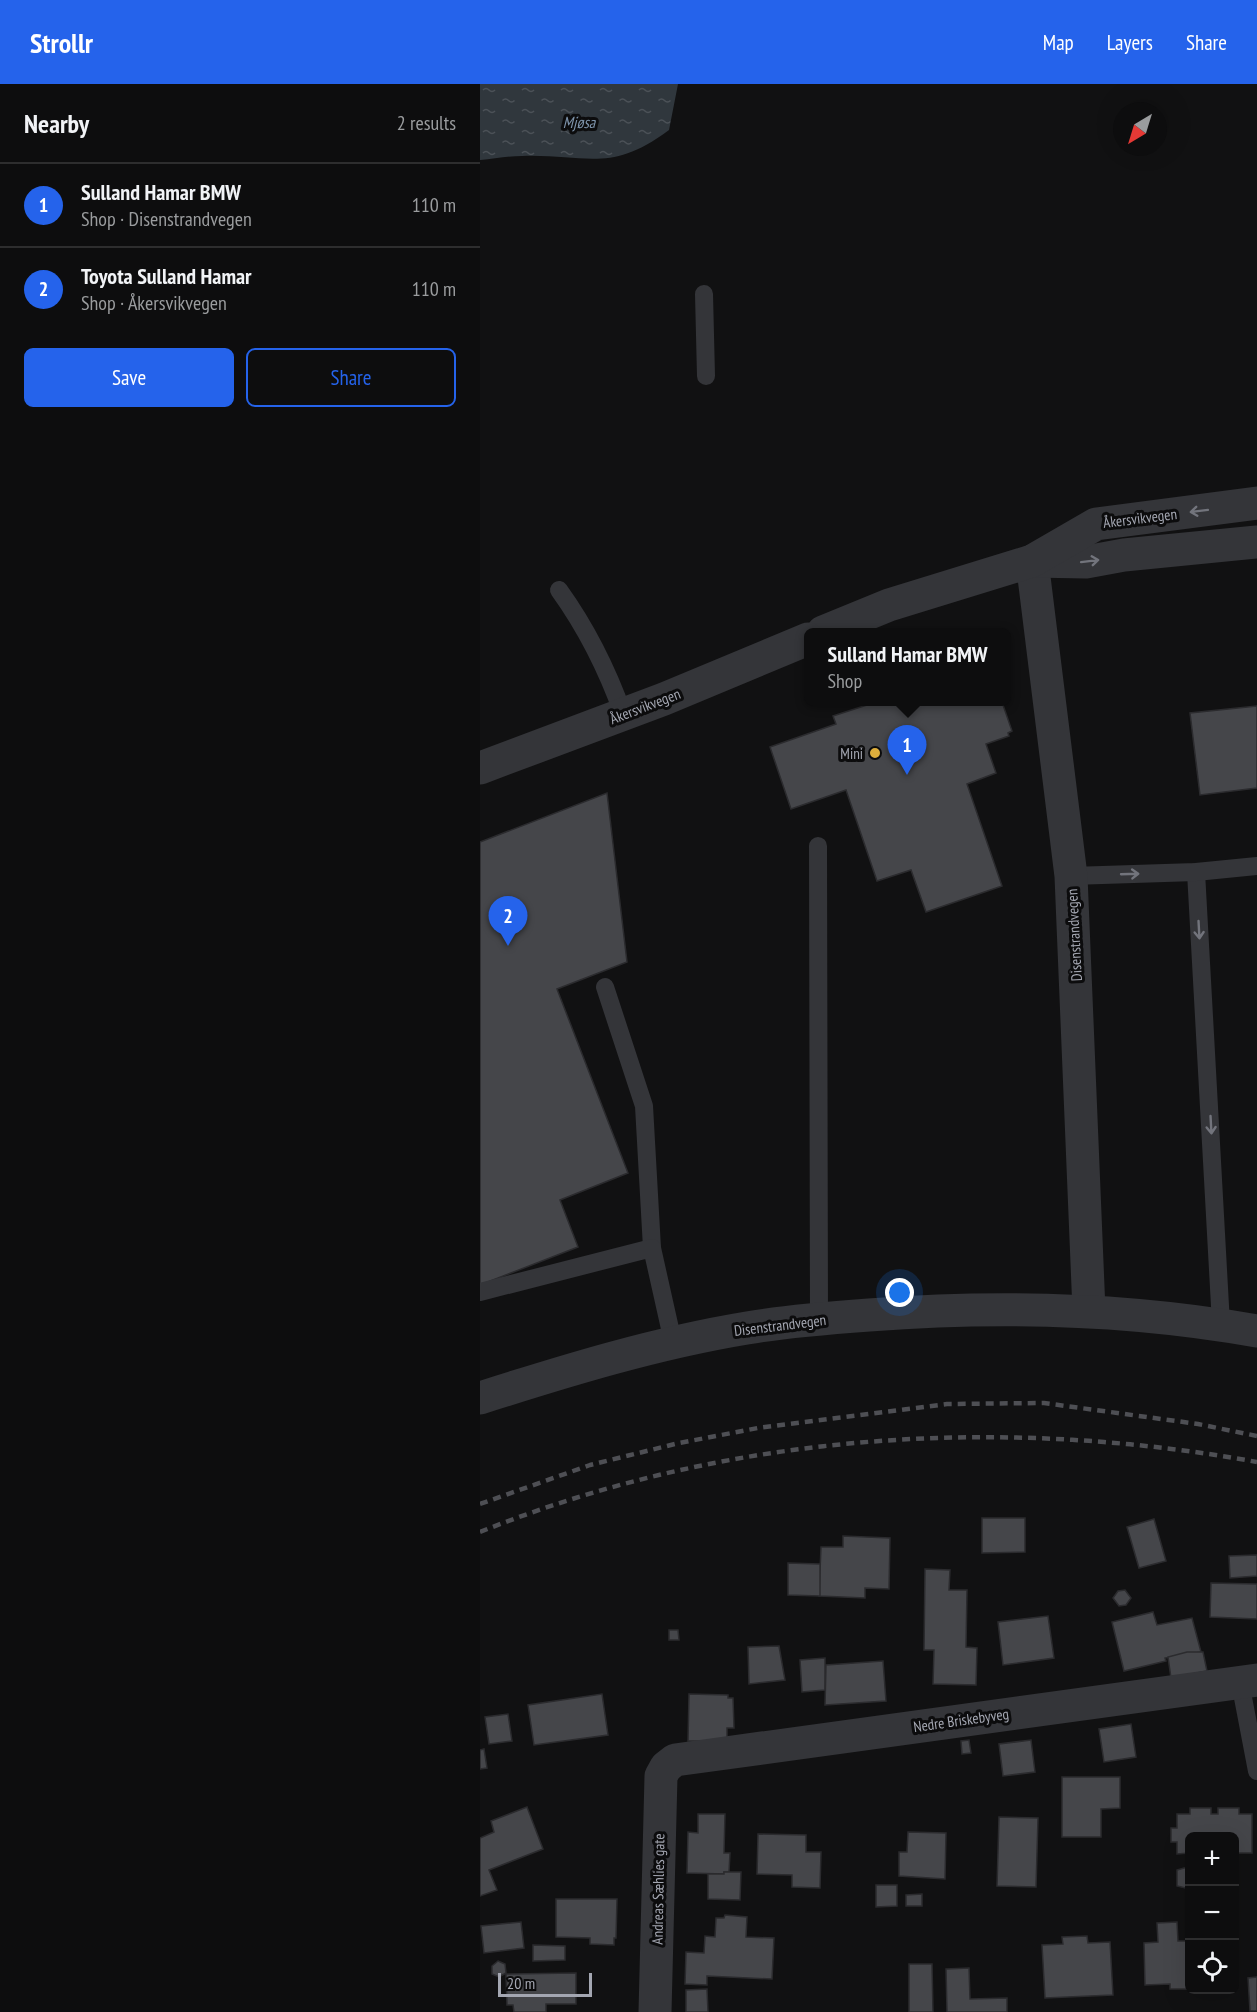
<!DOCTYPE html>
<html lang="en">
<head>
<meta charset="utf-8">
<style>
  :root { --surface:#0d0d0e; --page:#161617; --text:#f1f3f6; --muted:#9a9c9e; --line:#2d2d2e; --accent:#2563eb }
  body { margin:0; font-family:"PT Sans Narrow",sans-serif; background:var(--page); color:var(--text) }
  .controls { position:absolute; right:18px; bottom:18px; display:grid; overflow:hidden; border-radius:9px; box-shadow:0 6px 24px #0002 }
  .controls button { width:54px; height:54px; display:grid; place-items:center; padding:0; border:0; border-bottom:2px solid var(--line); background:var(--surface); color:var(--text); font:30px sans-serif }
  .compass { position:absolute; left:633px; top:18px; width:54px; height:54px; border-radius:50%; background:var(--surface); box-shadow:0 6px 24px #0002; rotate:218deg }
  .scale { position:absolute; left:18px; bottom:15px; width:94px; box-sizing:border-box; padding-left:6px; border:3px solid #a4a7b2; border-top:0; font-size:16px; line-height:21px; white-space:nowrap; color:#a4a7b2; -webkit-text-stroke:4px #0c0c0d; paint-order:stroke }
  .you { position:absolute; left:420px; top:1209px; width:21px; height:21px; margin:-15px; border:4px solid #fff; border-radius:50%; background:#1a73e8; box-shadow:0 0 0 9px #1a73e833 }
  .badge { display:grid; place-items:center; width:39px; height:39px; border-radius:50%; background:var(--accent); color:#fff; font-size:20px; font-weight:700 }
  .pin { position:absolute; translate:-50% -50px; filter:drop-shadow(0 2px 3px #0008) }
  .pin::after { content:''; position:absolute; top:32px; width:21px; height:18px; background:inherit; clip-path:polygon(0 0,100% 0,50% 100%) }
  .popup { position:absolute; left:324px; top:544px; width:207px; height:78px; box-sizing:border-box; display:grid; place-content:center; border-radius:9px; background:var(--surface); filter:drop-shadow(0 2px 4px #0005); font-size:20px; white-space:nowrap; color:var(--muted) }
  .popup b { font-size:22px; color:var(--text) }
  .popup::after { content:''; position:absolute; left:50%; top:100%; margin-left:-12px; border:12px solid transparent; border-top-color:var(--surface) }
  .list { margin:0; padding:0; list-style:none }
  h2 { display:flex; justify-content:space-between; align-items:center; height:78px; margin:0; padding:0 24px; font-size:26px }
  h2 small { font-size:20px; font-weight:400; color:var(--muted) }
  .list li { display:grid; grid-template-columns:39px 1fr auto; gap:18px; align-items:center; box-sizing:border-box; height:84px; padding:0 24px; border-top:2px solid var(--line) }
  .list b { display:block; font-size:22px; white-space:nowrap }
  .list p { margin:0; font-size:20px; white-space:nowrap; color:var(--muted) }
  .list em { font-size:20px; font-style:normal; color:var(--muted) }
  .actions { display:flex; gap:12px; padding:18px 24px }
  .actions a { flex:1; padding:14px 0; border:2px solid var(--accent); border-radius:9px; text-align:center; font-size:21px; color:var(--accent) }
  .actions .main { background:var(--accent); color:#fff }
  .icon { flex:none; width:33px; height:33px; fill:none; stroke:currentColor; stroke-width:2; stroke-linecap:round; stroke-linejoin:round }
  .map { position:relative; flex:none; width:777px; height:1928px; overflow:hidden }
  header { display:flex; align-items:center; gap:36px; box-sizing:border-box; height:84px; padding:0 30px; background:var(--accent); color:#fff }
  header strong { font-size:28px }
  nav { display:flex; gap:33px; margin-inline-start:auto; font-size:21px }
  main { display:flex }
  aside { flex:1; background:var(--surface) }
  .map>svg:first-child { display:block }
</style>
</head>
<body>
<header>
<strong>Strollr</strong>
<nav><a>Map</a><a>Layers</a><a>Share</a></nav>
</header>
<main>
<aside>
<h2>Nearby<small>2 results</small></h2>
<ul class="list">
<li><span class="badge">1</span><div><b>Sulland Hamar BMW</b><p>Shop · Disenstrandvegen</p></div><em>110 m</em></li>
<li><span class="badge">2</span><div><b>Toyota Sulland Hamar</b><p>Shop · Åkersvikvegen</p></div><em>110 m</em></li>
</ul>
<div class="actions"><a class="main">Save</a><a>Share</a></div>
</aside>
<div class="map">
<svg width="777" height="1928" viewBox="0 0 777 1928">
  <defs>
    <pattern id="water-ripples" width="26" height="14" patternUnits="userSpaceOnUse" patternTransform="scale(1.5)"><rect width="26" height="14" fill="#30373d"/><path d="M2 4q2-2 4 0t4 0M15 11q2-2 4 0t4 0" fill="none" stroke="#4b5157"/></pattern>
  </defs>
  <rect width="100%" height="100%" fill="#111112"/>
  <path fill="url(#water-ripples)" d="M0,0H198L189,46C130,90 107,70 42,72C28,72 14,75 0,76Z"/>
  <g fill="#45464a" stroke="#2b2b2e" stroke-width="1.5">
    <polygon points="396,618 522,618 532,647 528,649 529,652 506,660 516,689 487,700 522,802 446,828 431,786 397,797 366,706 311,725 290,663 356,640 353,632"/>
    <polygon points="777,622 777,704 720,711 710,629"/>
    <polygon points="127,709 147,878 77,905 148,1089 80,1116 98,1163 0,1201 0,758"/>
    <polygon points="502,1434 545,1434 545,1468 502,1469"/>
    <polygon points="674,1435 686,1477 659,1484 647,1443"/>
    <polygon points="363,1452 410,1454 409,1505 385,1504 385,1514 339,1512 341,1463 363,1463"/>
    <polygon points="777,1471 777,1492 750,1494 749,1472"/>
    <polygon points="308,1479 340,1480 340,1512 308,1511"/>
    <polygon points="445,1485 470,1486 469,1506 487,1506 486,1563 497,1564 496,1601 453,1600 454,1566 444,1566"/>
    <polygon points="731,1499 777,1500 777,1535 730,1533"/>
    <polygon points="645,1506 651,1514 646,1521 639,1522 633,1514 638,1507"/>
    <polygon points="673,1528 677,1541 712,1534 721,1568 685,1574 686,1577 644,1587 632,1538"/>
    <polygon points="568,1532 574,1574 523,1581 518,1538"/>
    <polygon points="189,1546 198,1546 199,1556 189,1556"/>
    <polygon points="299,1562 305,1596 269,1600 268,1563"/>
    <polygon points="707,1568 723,1568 727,1587 691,1594 688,1573"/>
    <polygon points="345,1574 345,1606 322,1608 320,1576"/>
    <polygon points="403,1577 406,1617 345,1621 346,1581"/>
    <polygon points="122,1610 128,1651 54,1661 48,1621"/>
    <polygon points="209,1610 248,1611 248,1614 253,1614 254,1644 247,1644 247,1657 208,1657"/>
    <polygon points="28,1630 32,1657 9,1660 5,1633"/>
    <polygon points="651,1640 656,1673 624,1678 619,1645"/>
    <polygon points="489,1656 491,1669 482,1670 481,1657"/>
    <polygon points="551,1656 555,1688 523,1692 519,1660"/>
    <polygon points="4,1665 7,1684 0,1685 0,1666"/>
    <polygon points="582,1693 640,1693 640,1724 621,1725 621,1753 582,1753"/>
    <polygon points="47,1723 63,1765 9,1786 17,1806 0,1812 0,1754 14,1748 11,1737"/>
    <polygon points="710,1724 731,1724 731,1730 738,1730 738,1724 759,1724 759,1730 772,1730 772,1769 756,1769 754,1780 754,1752 710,1752 710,1769 697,1770 697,1758 691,1758 691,1744 697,1744 697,1730 710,1730"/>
    <polygon points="218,1730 245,1730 244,1769 250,1769 249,1788 244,1788 244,1790 207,1789 208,1748 218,1749"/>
    <polygon points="519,1733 558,1734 556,1803 517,1802"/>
    <polygon points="428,1748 466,1749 465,1795 419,1792 419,1768 427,1768"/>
    <polygon points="278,1750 326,1751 326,1768 341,1768 340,1804 312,1803 312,1791 277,1790"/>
    <polygon points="704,1784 710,1784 710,1805 697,1802 697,1786"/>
    <polygon points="244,1788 261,1788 260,1816 228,1815 228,1790 244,1790"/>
    <polygon points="396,1801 417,1801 417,1822 396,1823"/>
    <polygon points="442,1810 442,1822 426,1822 426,1811"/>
    <polygon points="76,1815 137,1815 136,1854 134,1854 134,1861 110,1860 110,1854 76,1853"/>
    <polygon points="245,1831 267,1833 266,1853 294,1854 292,1895 227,1892 227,1901 205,1900 206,1868 224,1869 225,1852 235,1853 236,1834 244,1834"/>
    <polygon points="41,1838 44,1864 4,1869 1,1842"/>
    <polygon points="697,1838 698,1857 710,1857 708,1905 690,1905 690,1900 665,1901 664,1859 678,1858 677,1839"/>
    <polygon points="607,1852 608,1859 630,1858 633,1911 565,1914 562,1861 583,1860 582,1853"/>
    <polygon points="53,1861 85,1862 85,1876 53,1877"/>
    <polygon points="18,1877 25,1880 26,1889 19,1893 12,1890 12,1882"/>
    <polygon points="429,1880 452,1880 453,1928 429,1928"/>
    <polygon points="489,1884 490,1915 527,1914 527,1928 467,1928 466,1885"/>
    <polygon points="96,1889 96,1920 66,1920 66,1928 34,1928 33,1921 27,1921 26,1890"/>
    <polygon points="777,1893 777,1927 770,1927 768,1894"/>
    <polygon points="227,1905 228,1928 206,1928 206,1906"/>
  </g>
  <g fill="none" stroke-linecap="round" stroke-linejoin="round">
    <g stroke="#343539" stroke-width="18">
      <polyline points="224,210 226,292"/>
      <path d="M79,506C107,545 127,585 143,630"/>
      <polyline points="338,762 339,1235"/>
      <polyline points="716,788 741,1240"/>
      <polyline points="591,792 716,788 777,782"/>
      <polyline points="125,903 164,1022 172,1164"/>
      <polyline points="0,1208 172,1164 193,1258"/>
      <polyline points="760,1598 777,1687"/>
    </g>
    <g stroke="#343539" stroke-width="33">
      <polyline points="552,477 591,792 609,1227"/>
      <path d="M0,1314C88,1286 176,1259 267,1244C307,1237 348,1234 389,1231C519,1221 648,1224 777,1247"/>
      <polyline points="175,1928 181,1692 186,1683 195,1676 777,1596"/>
    </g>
    <g stroke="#343539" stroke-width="33">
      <polyline points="552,477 606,478 644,471 777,458"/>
      <polyline points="343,548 409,521 552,477 616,440 777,419"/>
      <polyline points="0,684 184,615 328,555"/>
    </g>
    <g stroke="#4e4f54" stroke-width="4.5" stroke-dasharray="8 6" stroke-linecap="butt">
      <polyline points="0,1420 110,1381 199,1359 278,1344 467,1320 564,1319 718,1340 777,1352"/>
      <path d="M0,1448C246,1349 518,1331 777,1378"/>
    </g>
  </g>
  <defs><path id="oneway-shaft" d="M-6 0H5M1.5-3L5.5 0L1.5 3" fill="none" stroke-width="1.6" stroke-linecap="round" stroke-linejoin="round" transform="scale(1.5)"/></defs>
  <g stroke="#72747c">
    <use href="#oneway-shaft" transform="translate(719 427) rotate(173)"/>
    <use href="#oneway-shaft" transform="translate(610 477) rotate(-7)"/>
    <use href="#oneway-shaft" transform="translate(650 790) rotate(-2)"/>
    <use href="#oneway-shaft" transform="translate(719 846) rotate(87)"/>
    <use href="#oneway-shaft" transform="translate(731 1041) rotate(87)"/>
  </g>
  <circle fill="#dfaf3c" stroke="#0c0c0d" stroke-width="2" cx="395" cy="669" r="6"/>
  <g text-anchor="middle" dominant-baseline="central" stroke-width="6" stroke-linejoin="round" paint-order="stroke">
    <g font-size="15" fill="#a4a7b2" stroke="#0c0c0d">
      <text transform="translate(660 434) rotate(-7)">Åkersvikvegen</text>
      <text transform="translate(165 622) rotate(-21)">Åkersvikvegen</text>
      <text transform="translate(594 851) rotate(-93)">Disenstrandvegen</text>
      <text transform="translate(300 1241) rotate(-7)">Disenstrandvegen</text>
      <text transform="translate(481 1636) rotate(-8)">Nedre Briskebyveg</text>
      <text transform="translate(178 1805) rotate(-89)">Andreas Sæhlies gate</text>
    </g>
    <g font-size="15" fill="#a4a7b2" stroke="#0c0c0d" text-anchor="end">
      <text x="383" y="669">Mini</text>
    </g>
    <g font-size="16" font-style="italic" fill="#7d93aa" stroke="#0c0c0d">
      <text x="99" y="38">Mjøsa</text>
    </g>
  </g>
</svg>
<div class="controls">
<button>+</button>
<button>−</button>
<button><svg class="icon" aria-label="locate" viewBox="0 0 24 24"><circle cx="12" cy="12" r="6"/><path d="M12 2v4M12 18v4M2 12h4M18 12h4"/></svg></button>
</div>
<svg class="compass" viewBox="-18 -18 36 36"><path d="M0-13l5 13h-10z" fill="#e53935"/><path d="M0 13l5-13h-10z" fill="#9a9c9e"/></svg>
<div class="scale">20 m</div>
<div class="you"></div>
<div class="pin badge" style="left:427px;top:691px">1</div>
<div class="popup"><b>Sulland Hamar BMW</b>Shop</div>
<div class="pin badge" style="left:28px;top:862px">2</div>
</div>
</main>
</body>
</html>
